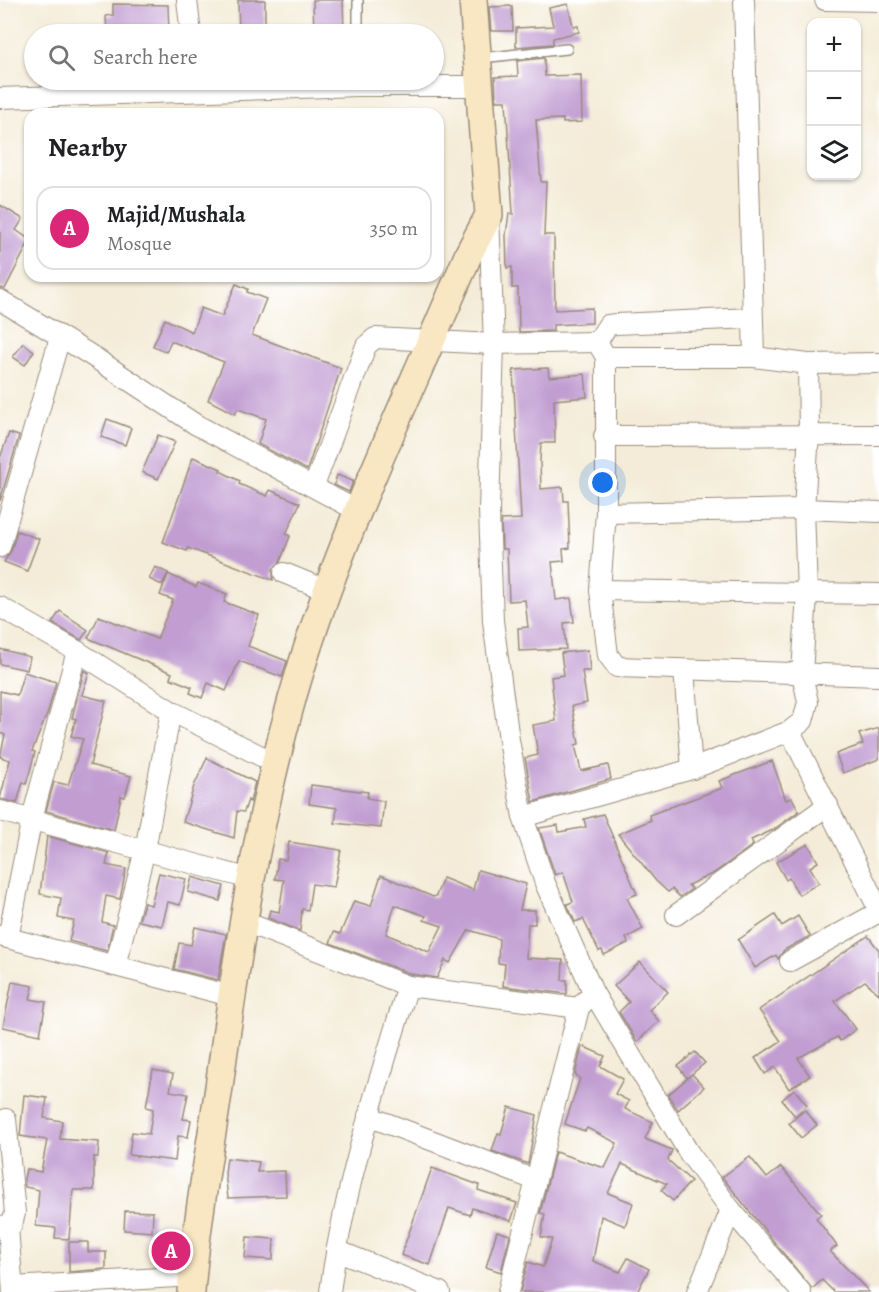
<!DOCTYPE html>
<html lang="en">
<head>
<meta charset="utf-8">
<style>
  :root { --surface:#fff; --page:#f2f2f2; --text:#202124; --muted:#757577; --line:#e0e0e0; --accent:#db2777 }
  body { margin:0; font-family:Alegreya,serif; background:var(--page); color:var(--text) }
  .controls { position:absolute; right:18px; top:18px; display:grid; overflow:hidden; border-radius:12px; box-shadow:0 2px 4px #0004 }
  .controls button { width:54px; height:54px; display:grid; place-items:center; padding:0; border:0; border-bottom:2px solid var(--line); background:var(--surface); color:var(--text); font:30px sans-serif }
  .you { position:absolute; left:603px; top:483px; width:21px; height:21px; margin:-15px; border:4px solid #fff; border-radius:50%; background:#1a73e8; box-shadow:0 0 0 9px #1a73e833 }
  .badge { display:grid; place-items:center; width:39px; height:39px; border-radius:50%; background:var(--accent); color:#fff; font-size:20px; font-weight:700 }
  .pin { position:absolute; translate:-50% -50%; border:3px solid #fff; box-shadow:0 2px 6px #0006 }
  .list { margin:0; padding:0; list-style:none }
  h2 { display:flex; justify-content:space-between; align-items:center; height:78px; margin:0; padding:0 24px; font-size:26px }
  h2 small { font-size:20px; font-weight:400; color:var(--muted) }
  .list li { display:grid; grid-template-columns:39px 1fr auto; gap:18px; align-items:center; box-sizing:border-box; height:84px; margin:0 12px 12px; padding:0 12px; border:2px solid var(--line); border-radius:18px }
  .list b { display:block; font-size:22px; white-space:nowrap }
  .list p { margin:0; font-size:20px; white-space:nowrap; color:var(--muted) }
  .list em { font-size:20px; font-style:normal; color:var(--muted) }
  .icon { flex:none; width:33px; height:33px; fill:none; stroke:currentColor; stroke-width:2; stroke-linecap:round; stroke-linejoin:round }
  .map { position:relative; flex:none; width:879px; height:1292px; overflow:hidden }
  .search { position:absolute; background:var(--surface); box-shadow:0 2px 4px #0004; left:24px; top:24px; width:420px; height:66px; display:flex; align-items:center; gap:15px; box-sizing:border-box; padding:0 21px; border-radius:33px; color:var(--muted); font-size:22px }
  .panel { position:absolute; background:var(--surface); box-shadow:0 2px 4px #0004; left:24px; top:108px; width:420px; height:174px; border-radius:18px }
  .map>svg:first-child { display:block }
</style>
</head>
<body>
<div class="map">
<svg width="879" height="1292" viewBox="0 0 879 1292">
  <rect width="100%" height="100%" fill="#fff"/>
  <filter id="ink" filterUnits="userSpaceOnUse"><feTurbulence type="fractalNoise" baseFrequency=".0167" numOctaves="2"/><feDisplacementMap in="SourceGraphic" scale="12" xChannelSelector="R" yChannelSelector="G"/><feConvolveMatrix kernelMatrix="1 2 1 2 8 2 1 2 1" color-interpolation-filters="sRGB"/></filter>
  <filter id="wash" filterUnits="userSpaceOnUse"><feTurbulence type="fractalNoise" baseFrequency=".008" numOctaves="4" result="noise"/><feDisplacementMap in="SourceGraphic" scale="24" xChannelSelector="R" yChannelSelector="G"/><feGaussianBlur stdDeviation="1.35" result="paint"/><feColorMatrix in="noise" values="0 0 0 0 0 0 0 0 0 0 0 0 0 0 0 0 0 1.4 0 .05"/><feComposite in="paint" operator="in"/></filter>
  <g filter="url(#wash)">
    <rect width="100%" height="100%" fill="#f4ecd8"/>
    <g id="blocks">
      <g fill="#c19dd2" fill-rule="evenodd">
        <polygon points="238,0 265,0 265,34 239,34"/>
        <polygon points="313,0 343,0 344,34 314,34"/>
        <polygon points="113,4 168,5 169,34 107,33 106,16 113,15"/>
        <polygon points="568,4 573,26 578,26 579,32 553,38 553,44 516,47 516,28 553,26 549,8"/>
        <polygon points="512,6 513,31 491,31 489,7"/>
        <polygon points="544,58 545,76 581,75 582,122 563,123 563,119 536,120 541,182 546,182 544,235 554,235 555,310 592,308 592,323 553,325 553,331 519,332 518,288 512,288 512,267 507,268 506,235 509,213 513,214 506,101 496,101 495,77 518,76 517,61"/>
        <polygon points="0,205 23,219 16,230 30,240 5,289 0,288"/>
        <polygon points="236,284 248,289 247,292 266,299 252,335 341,368 307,470 258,444 266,419 238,409 235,414 208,400 224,362 171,341 166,352 153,346 165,319 192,332 201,308 222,316"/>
        <polygon points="23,343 34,351 25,365 13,357"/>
        <polygon points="548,368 549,377 585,374 587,397 554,400 555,443 541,443 540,461 541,489 563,487 564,501 568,501 570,548 563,549 564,561 552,562 556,600 571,598 574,622 564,623 566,649 519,651 518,628 528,627 525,600 509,601 507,549 502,549 501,520 521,519 513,370"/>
        <polygon points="107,419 131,428 125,445 101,437"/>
        <polygon points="9,433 19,436 0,501 0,458"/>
        <polygon points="158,435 175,442 158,479 142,472"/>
        <polygon points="193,457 221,469 220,471 240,481 239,484 267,496 270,490 300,503 286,534 290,536 280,562 273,569 273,580 188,548 187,551 163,542"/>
        <polygon points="337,475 353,481 349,492 334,485"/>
        <polygon points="17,531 39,539 27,571 4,562 11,551"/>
        <polygon points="155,567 168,573 162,585 149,579"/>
        <polygon points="168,574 196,587 198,583 227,594 224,602 259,615 248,646 287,661 282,677 239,661 226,691 208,683 202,698 190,693 192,687 170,678 172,673 88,638 99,616 157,639 173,600 160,595"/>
        <polygon points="60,611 88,630 81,640 52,623"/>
        <polygon points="0,649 30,657 27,670 0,664"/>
        <polygon points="588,650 590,671 582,671 587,703 572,706 579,744 575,745 581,771 608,765 611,779 533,802 525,758 538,755 533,725 556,721 551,677 564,675 561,653"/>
        <polygon points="84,670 89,673 82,695 106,701 90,765 131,776 125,797 121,796 114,830 46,811 54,782 68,785 83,739 71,736 76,719 72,718"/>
        <polygon points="24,672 56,682 48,712 32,751 35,752 30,771 26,784 23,782 17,803 0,799 10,760 0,757 5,735 0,733 0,691 17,695"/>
        <polygon points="879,728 879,759 843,773 836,754 863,744 859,734"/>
        <polygon points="207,758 255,782 250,802 248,800 244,812 237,811 234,838 183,822 194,786"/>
        <polygon points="772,761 786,800 792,798 799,811 773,830 751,840 753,845 714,873 688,885 692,889 680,897 672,889 668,892 656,881 618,834 651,820 649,815 722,788 719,781"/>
        <polygon points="311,785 368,792 367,798 384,801 381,828 335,823 337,808 309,804"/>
        <polygon points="603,814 637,894 627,898 643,929 626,938 628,943 604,955 602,950 599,951 583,919 575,922 567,904 573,902 563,872 555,875 539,828 558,825 559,832 586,827 584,819"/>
        <polygon points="47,836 109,853 106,865 126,869 120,899 106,896 102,922 113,925 107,951 69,941 74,921 58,918 61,898 40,894"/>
        <polygon points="289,842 341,850 334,887 312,884 308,910 302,909 300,931 268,918 270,910 279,912 284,880 275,879 278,859 286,860"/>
        <polygon points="808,844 818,862 810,867 819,883 799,895 789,878 786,880 776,862"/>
        <path d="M478,870L526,884L520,910H535V924H528L526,958L563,960L562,980H567V994L503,986L505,964L498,963L499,939L469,930L450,963L445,960L437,978L411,974L330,943L334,932L340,934L354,901L371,906L381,875L433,897L436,896L443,878L473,890ZM395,905L426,916L424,920L442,926L429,952L386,934Z"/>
        <polygon points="159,873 186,879 180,905 168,902 162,926 139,921 144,903 151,905"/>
        <polygon points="192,877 224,886 220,901 188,892"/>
        <polygon points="775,915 782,926 798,916 810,936 784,950 778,959 776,955 755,968 738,940"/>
        <polygon points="195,927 226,934 218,980 174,969 179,943 191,945"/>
        <polygon points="868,936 879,950 879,994 865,981 835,1001 856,1029 840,1041 837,1037 798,1058 810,1076 789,1089 775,1067 765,1074 755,1058 781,1041 759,1010"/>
        <polygon points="640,962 668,992 649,1010 659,1021 637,1042 619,1012 629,1002 614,986"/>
        <polygon points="12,982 33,986 30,999 46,1002 40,1035 3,1027"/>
        <polygon points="582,1046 605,1056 600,1066 623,1079 615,1094 629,1101 625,1109 653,1122 645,1139 672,1150 668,1160 691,1181 673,1201 661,1190 667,1184 622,1164 608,1193 633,1203 625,1226 601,1216 593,1261 620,1272 628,1258 649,1269 637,1292 520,1292 528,1262 543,1267 552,1239 541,1237 545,1214 540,1213 555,1152 605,1168 617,1143 587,1128 585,1131 565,1124 580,1078 575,1075"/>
        <polygon points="695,1052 705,1063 687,1078 678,1066"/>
        <polygon points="153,1070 173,1074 170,1091 188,1094 183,1119 191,1120 188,1137 178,1136 175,1161 129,1155 132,1132 149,1134 153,1109 146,1107"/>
        <polygon points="692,1074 704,1087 678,1110 668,1095"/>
        <polygon points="794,1089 807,1105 795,1116 782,1100"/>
        <polygon points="24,1095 47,1098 44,1118 62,1121 60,1139 99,1142 98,1157 94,1157 94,1190 73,1190 69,1239 55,1238 56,1228 36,1226 39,1190 25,1187 24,1179 26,1169 41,1172 47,1140 20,1136"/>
        <polygon points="509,1107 537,1115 528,1164 492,1151 498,1133 501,1134"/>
        <polygon points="805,1110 817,1125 801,1138 789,1123"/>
        <polygon points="750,1157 767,1178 781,1167 821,1214 816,1218 837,1246 830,1251 869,1292 834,1292 822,1280 812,1289 722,1177"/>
        <polygon points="227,1158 259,1162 257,1172 285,1171 286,1196 228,1198 225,1173"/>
        <polygon points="432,1168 479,1185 478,1190 517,1203 511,1221 472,1208 470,1215 449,1208 430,1265 401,1255"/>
        <polygon points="125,1211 153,1212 152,1232 124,1230"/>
        <polygon points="497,1231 510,1235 501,1272 486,1267"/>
        <polygon points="247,1237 274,1239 273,1260 245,1258"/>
        <polygon points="69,1242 88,1242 88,1252 106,1252 106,1269 69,1272"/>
      </g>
    </g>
  </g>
  <g filter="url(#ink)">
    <use href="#blocks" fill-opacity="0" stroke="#988b7b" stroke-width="1.5"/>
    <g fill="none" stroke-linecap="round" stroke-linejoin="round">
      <g stroke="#988b7b" stroke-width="12">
        <g id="lane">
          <polyline points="358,0 358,34"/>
          <polyline points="480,58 567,49"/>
        </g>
      </g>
      <g stroke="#988b7b" stroke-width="22">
        <g id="street">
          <polyline points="187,0 191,34"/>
          <polyline points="744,0 754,357"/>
          <polyline points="825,0 879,1"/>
          <polyline points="0,98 358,86 479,86"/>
          <polyline points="489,215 494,344 489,510 493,621 509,740 523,817 545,883 593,992 689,1153 731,1210 801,1292"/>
          <polyline points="0,300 89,354 195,424 358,511"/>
          <polyline points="597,342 608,325 616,324 752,318"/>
          <polyline points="600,347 606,357 754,357 808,364 879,363"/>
          <polyline points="606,357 606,513 600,590 608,655 617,667 879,676"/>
          <polyline points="604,436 879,435"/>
          <polyline points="314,486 366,346 375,338 494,344 597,342"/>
          <polyline points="606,513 804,509 879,512"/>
          <polyline points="0,547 60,337"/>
          <polyline points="284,573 328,591"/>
          <polyline points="600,590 879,594"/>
          <polyline points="0,607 77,651 171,711 275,763"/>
          <polyline points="684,670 692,769"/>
          <polyline points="790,731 879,910"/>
          <polyline points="0,811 250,879"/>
          <polyline points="523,817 692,769 790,731 803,721 808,702 802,674 807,593 804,509 809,433 808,364"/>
          <polyline points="676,915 828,805"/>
          <polyline points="245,922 408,986 579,1008"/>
          <polyline points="0,936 231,996"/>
          <polyline points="8,938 32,818 77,651"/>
          <polyline points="790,961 879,912"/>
          <polyline points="115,966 145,850 171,711"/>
          <polyline points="368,1116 535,1180"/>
          <polyline points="0,1226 12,1224 15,1213 6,1119"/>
          <polyline points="8,1227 13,1292"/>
          <polyline points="336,1250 440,1292"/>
          <polyline points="14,1287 192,1276"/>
          <path d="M330,1292C344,1187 377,1086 408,986"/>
          <polyline points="508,1292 579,1008 586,1000"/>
          <polyline points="697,1292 731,1210"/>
        </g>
      </g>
      <g stroke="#988b7b" stroke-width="30">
        <path id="secondary" d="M191,1292C196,1224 209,1155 219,1087C240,932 264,774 315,625C358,498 417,377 469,253L489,215L473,0"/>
      </g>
      <use href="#lane" stroke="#fff" stroke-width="9"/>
      <use href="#street" stroke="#fff" stroke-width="20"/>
      <use href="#secondary" stroke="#f9e7c3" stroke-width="27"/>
    </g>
  </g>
</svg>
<div class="controls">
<button>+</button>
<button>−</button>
<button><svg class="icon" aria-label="layers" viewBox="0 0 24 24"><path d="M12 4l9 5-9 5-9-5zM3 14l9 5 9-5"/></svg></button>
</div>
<div class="you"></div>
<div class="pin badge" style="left:171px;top:1251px">A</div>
<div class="search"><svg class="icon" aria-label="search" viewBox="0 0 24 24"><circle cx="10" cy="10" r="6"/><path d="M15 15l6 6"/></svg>Search here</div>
<section class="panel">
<h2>Nearby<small></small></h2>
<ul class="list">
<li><span class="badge">A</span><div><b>Majid/Mushala</b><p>Mosque</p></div><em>350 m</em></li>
</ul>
</section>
</div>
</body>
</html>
